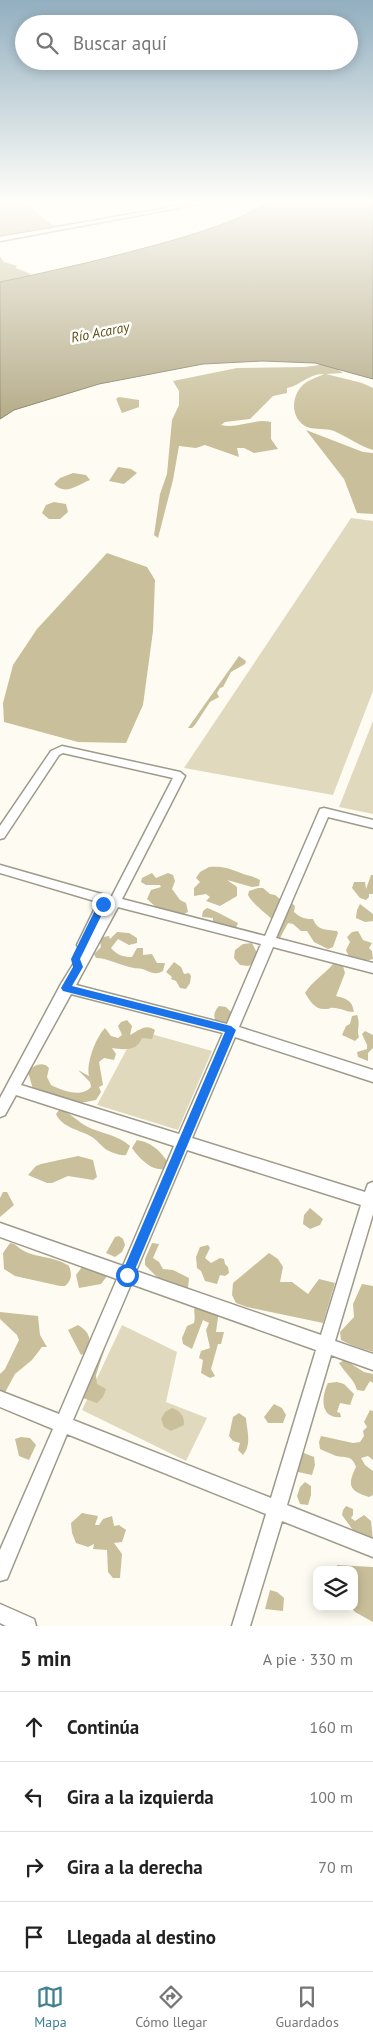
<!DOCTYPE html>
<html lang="es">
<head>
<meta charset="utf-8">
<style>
  :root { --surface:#fff; --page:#f6f6f6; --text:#222; --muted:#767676; --line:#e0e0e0; --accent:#3f8193 }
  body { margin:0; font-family:"PT Sans",sans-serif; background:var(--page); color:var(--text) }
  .controls { position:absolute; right:15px; bottom:15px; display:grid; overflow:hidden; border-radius:10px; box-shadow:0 2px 12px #0003 }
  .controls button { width:45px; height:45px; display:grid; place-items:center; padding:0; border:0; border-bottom:1px solid var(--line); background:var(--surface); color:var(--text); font:25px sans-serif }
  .stop { position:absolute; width:15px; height:15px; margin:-11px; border:4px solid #1a73e8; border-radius:50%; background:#fff }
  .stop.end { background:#1a73e8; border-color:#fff; box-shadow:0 1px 5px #0008 }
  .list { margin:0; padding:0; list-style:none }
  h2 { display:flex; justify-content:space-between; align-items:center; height:65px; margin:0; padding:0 20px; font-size:21px }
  h2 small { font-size:16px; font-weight:400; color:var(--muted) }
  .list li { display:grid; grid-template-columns:32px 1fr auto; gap:15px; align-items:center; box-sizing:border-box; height:70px; padding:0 20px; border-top:1px solid var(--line) }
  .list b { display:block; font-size:19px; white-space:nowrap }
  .list em { font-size:16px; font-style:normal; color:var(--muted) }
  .icon { flex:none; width:28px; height:28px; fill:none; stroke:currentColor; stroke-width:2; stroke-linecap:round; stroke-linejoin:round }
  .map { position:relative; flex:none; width:373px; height:1626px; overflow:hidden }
  .search { position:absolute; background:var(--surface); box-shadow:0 2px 12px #0003; left:15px; right:15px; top:15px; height:55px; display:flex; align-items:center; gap:12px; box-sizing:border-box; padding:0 18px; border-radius:28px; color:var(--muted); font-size:19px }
  .sheet { height:345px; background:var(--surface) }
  nav { display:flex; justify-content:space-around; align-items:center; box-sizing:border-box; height:70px; border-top:1px solid var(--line); background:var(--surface); font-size:14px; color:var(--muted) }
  nav a { display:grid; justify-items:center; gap:2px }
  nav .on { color:var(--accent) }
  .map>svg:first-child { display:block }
</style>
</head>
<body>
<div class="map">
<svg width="373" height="1626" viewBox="0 0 373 1626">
  <rect width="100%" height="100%" fill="#fefcf2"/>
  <g fill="#e0d9bd">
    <polygon points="351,518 373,521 373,691 333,795 184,768"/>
    <polygon points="373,721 373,814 339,807"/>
    <polygon points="137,1030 212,1051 178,1130 97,1105"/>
    <polygon points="122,1325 177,1352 166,1402 207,1418 186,1461 82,1410"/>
  </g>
  <g fill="#c9bf9a">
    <path d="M0,202C5,202 11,201 17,202C32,204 41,220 55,226L54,230L0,241Z"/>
    <path d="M0,256L4,262L17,266L16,268L31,274C24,280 10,282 0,281Z"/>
    <path d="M326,364L334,367L343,373L326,374L362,383L373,388V450C359,446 348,437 334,431C326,428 316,430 307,427C292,420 290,400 301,387C307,380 316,378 324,374C310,373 301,385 287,388V393L273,396L250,419L225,422L221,425C238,429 254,418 271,422V439L278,449L254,453L244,448H237L239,457L205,445L196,448L179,446L173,480L158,538L154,535L160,494L167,474L172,420L179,405V391L173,381L237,368L305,367Z"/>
    <polygon points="119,397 139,400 139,407 122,413 116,399"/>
    <polygon points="306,430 363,452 373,453 373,514 357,513 344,479"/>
    <polygon points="118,467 131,469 137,473 124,484 109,481"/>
    <path d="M73,473L86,475L90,480C77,485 65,496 54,484L60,478Z"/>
    <polygon points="54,502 66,504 68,512 60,519 49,519 42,513 46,505"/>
    <polygon points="107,553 147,567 155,580 153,631 143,705 126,743 78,742 4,722 3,703 13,665 37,629"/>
    <polygon points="239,656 246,661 245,664 231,672 223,687 220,688 217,693 219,697 210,702 195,725 192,728 188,728"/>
    <path d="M209,867C224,866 227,868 241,873C247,876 254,876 260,880L259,886L252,887L227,880L237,887V896L220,906L206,901L210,897L206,894L194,896V888L200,882L196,878L200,872Z"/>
    <polygon points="152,873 156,878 168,873 173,875 175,881 172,889 180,900 186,903 188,912 182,915 157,908 147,899 151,890 161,887 160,885 146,885 141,882 142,878"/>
    <polygon points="371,875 373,875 373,894 369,894 369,897 366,900 360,898 352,888 354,882 365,882 366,889"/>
    <path d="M258,888H263L270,894L275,895L280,899V903L289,901L295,906L294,912C301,918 304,919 313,919C318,931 325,929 337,931L338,933L333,947L328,949L314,942L307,931H301L293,924L288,923L280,938L273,939L268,933L272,919C265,913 251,902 248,895L249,891Z"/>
    <polygon points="360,904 373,914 373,921 365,922 356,918 357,910"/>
    <path d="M207,908C214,910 230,919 238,923L236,928C228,928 222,923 213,922V918L202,917L203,911Z"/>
    <polygon points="358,931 363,940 372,943 369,948 372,951 373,959 366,961 349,957 346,950 350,942 347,937 352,932"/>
    <path d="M117,932L129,933L137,938V943L129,945L118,939L111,948C117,955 123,957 132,957L137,948H143V955L152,954L157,963H165L163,971C156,975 152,973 145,970C142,968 137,969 134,968C121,966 108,958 96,958L94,954L101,947L100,941L103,937L109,936L110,939Z"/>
    <polygon points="252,943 257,953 255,963 248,966 240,965 234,958 235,950 243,944"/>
    <polygon points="174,962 181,967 184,974 189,973 191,976 190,983 186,989 180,988 176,981 171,979 172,977 166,972"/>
    <path d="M333,964L343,966L345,973L336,996C347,999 352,1000 354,1012C346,1012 341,1008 334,1008C329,1007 331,1009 326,1009C315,1010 310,1001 305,993C312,981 324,975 333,964Z"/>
    <path d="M219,1006L226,1007L235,1016L227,1025L216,1022C213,1015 214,1012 219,1006Z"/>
    <path d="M357,1015C361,1025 356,1030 359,1037L355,1041L342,1035L346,1026L350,1024L352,1016Z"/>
    <path d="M127,1020L132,1026L130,1035C139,1031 145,1023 155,1030L152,1039L142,1038C137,1051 124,1050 112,1048L116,1054L114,1060L104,1058L99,1062L103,1085L99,1087L101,1092L96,1100L75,1104L33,1089L28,1072C33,1065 43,1061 49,1068L47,1077L51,1085C63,1091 81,1098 91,1087L90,1082L78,1070L89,1076C86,1063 96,1037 105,1028L111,1036L118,1038L122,1035L118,1026L121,1022Z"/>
    <polygon points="365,1031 373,1035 373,1048 368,1053 368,1061 358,1057 357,1052 367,1049 367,1045 362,1034"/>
    <path d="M59,1110C70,1112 77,1121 86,1126C101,1134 117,1134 130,1146L126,1155C120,1156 113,1153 107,1150C102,1147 98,1141 92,1137C81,1130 62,1128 56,1114Z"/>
    <path d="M137,1140C152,1143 158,1149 167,1161L164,1169C151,1171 139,1158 132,1148Z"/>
    <polygon points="78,1156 93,1160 97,1177 93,1180 68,1176 52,1183 47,1183 28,1175 36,1166 41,1164"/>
    <polygon points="3,1192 7,1192 14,1205 0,1217 0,1198"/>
    <polygon points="310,1208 323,1219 320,1225 310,1229 303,1224 304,1215"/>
    <polygon points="119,1236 123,1239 125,1245 122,1252 115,1257 106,1253 115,1237"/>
    <path d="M10,1243C17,1244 18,1248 24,1251C37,1258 55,1256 69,1266C72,1274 72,1280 65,1286H60L15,1276L4,1269L3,1253Z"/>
    <polygon points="152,1243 159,1244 153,1258 159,1262 163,1269 173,1270 189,1278 188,1288 160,1280 145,1265 145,1259"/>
    <polygon points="208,1245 210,1248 205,1258 211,1263 220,1258 224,1259 225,1264 228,1267 229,1273 225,1276 220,1275 217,1284 205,1281 201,1271 197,1268 196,1257 200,1247"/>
    <polygon points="269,1253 278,1259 283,1267 280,1282 292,1282 308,1294 319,1279 335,1283 323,1323 247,1307 236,1303 232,1295 233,1283"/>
    <polygon points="82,1267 99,1268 108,1275 101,1284 79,1288 76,1275"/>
    <path d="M362,1284L373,1286V1352C363,1349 350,1345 341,1340L340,1332L354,1317L353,1304Z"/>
    <path d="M200,1304L205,1311L212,1309L219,1310L216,1332H224L221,1344H218L211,1369L215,1376L210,1378L201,1373L203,1360L199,1358L201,1351L210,1348L206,1330L209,1323L203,1320L192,1349L183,1344L182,1338L187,1326L194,1323C196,1316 193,1312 195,1306Z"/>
    <polygon points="0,1312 38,1316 40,1335 47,1347 42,1347 32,1360 15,1374 2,1398 0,1397 0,1374 5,1369 19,1340 17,1335 0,1319"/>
    <path d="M78,1325C89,1331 93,1341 87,1352L81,1355L68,1330Z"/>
    <polygon points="101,1346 105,1348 96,1375 97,1384 106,1389 103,1397 97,1403 83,1398 82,1390"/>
    <path d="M345,1360L364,1372L373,1374V1383L370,1381L364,1391L357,1390C354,1379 345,1373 339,1363Z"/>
    <path d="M337,1382L344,1384L354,1394L350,1405L340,1403L337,1412L340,1413L341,1417C320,1419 321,1397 328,1383Z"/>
    <polygon points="274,1404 282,1408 286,1415 283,1423 268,1423 264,1417"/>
    <path d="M172,1408C180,1411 184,1415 184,1425L171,1431L164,1427L161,1419L165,1412Z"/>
    <path d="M370,1410L373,1411V1460L368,1456L361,1458L365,1465L373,1471V1495L369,1497C349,1491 347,1485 356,1467C352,1455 346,1458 336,1456C331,1454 325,1451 320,1449L319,1442L321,1436L353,1443L360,1442L364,1436L363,1431L367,1427L364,1422Z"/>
    <path d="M239,1413L246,1418C247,1431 252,1445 243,1455L238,1450L240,1443L233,1441L229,1436L233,1417Z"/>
    <polygon points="21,1437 30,1438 36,1445 29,1460 19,1456 15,1439"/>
    <polygon points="304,1453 314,1457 315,1465 312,1475 298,1472 298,1457"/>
    <polygon points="305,1482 311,1486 311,1495 308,1505 300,1504 297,1496 300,1487"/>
    <polygon points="346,1506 353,1509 353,1515 351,1518 355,1521 364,1515 371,1521 373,1540 355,1533 342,1515 343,1510"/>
    <polygon points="82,1513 98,1516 95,1525 99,1525 103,1519 112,1516 114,1526 119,1525 126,1530 122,1542 114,1543 122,1554 120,1578 113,1578 108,1572 107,1550 93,1549 94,1544 88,1547 76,1543 72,1533 71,1523"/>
    <polygon points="337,1565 373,1567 373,1622 355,1612 351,1607 354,1607 354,1570 337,1570"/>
    <polygon points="270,1590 277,1592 284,1598 283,1611 265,1609"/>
  </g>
  <path fill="#b2a884" stroke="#837c61" d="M268,202H373V379L315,363L262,361L203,364L99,384L14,410L0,419V282C57,270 114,257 170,241C204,231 238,221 268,202Z"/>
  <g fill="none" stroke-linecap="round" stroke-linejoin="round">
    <g stroke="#9e9a8b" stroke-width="3">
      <g id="minor">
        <polygon points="200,202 210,202 0,241 0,237"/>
        <path d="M62,746L180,772L185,776L122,899L265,936L320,809L324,808L373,820V828L328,817L276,938L373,963V973L273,947L239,1027L373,1070V1082L235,1037L192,1138L365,1192L368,1184L373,1182V1214L335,1341L373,1354V1370L331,1355L287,1505L373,1539V1557L282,1521L250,1626H232L266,1514L67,1434L7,1579L0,1581V1550L53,1429L0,1407V1391L59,1414L117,1279L0,1237V1223L123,1266L174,1146L16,1095L5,1115L0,1117V1098L61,984L82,950L79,948L77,945L98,902L0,873V865L105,895L110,900L173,778L63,753L59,755L4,838L0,839V826L51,751ZM118,907L261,944L227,1024L76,985ZM71,994L223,1033L179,1134L21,1085ZM187,1150L361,1205L321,1335L136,1271ZM131,1284L316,1350L271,1498L73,1420Z"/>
        <polygon points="0,1604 34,1619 36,1626 6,1626 0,1623"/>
      </g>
    </g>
    <use href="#minor" fill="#fff" fill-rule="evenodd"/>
  </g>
  <linearGradient id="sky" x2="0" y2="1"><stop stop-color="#92afc0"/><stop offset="0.47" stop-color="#fffef9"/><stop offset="1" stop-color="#fffef9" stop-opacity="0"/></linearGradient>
  <rect width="373" height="429" fill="url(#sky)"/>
  <polygon fill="#1a73e8" points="103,900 107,904 80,959 83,967 72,986 231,1026 236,1030 131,1279 127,1280 123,1279 121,1275 225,1032 63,991 61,988 73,967 71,959 98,904"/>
  <g text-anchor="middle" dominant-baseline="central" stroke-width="5" stroke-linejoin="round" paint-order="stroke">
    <g font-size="14" font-style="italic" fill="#5f4f10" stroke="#fff">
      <text transform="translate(100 332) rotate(-11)">Río Acaray</text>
    </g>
  </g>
</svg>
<div class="controls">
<button><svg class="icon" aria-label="layers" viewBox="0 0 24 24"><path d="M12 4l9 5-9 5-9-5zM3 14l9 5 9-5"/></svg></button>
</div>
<div class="stop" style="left:127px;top:1275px"></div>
<div class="stop end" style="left:103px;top:904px"></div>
<div class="search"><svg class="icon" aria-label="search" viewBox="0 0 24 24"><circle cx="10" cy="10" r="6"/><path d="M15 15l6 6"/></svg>Buscar aquí</div>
</div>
<section class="sheet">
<h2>5 min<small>A pie · 330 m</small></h2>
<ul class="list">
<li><svg class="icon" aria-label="ahead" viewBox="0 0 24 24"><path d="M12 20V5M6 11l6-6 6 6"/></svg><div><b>Continúa</b></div><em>160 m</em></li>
<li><svg class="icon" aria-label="left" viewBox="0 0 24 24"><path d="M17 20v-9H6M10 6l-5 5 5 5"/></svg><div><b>Gira a la izquierda</b></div><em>100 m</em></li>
<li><svg class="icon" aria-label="right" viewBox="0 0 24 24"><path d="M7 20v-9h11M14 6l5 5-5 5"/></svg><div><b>Gira a la derecha</b></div><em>70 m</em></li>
<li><svg class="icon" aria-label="arrive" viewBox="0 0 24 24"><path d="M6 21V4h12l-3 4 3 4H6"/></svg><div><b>Llegada al destino</b></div></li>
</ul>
</section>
<nav>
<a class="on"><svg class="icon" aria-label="map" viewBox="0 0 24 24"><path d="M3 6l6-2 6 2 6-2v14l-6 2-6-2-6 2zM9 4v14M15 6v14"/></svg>Mapa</a>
<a><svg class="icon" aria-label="directions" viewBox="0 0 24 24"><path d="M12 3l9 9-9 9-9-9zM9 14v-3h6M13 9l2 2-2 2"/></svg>Cómo llegar</a>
<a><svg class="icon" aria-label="saved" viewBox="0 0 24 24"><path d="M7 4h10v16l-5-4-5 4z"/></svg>Guardados</a>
</nav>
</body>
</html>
